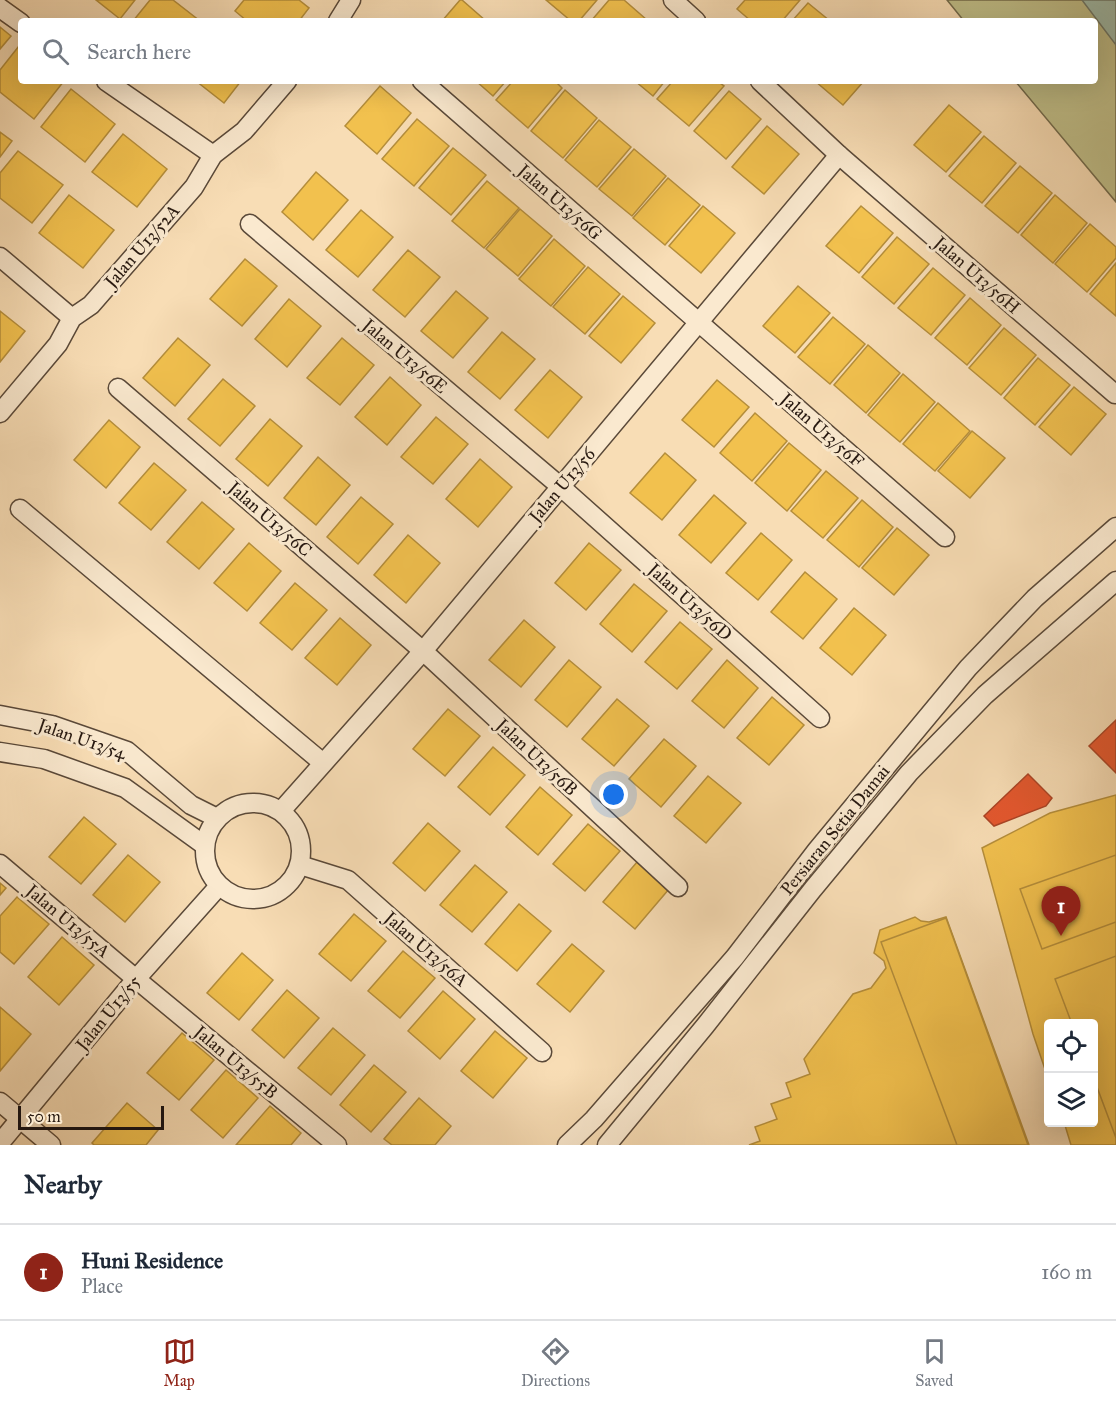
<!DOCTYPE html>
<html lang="en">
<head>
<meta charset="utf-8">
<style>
  :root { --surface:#fff; --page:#f2f2f3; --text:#1f2937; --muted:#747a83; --line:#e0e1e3; --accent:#8f2418 }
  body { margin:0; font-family:"IM FELL Great Primer",serif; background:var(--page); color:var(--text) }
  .controls { position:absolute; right:18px; bottom:18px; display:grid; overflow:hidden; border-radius:6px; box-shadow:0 6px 24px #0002 }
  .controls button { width:54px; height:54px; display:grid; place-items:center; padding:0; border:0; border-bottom:2px solid var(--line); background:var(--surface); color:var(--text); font:30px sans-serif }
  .scale { position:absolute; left:18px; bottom:15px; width:146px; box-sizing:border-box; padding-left:6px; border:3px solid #261810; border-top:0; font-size:16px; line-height:21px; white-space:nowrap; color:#261810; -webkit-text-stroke:4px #fae9cf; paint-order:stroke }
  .you { position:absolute; left:614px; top:795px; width:21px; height:21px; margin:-15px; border:4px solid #fff; border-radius:50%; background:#1a73e8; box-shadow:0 0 0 9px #1a73e833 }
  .badge { display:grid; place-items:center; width:39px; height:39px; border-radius:50%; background:var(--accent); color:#fff; font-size:20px; font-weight:700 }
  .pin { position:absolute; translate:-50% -50px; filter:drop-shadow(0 2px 3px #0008) }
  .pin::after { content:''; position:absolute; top:32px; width:21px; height:18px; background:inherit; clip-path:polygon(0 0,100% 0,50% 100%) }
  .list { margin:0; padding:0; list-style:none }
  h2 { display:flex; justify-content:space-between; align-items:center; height:78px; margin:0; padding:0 24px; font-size:26px }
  h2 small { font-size:20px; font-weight:400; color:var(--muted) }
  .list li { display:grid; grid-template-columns:39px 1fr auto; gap:18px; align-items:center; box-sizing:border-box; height:96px; padding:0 24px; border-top:2px solid var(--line) }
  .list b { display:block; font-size:22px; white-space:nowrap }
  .list p { margin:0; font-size:20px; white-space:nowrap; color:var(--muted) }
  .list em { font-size:20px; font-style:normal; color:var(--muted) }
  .icon { flex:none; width:33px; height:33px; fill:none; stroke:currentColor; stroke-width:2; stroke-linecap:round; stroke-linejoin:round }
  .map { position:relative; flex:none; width:1116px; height:1145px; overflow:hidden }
  .search { position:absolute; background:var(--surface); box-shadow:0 6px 24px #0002; left:18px; right:18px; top:18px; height:66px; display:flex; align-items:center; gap:15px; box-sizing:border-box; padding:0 21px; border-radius:6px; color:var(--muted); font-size:22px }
  .sheet { height:174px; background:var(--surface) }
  nav { display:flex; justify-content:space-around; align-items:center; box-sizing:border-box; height:84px; border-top:2px solid var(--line); background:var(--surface); font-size:16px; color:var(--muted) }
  nav a { display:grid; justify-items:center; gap:3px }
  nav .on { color:var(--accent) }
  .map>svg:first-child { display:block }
</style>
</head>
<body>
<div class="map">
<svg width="1116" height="1145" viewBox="0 0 1116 1145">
  <rect width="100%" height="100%" fill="#f8ddb5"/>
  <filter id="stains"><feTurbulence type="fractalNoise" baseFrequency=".00333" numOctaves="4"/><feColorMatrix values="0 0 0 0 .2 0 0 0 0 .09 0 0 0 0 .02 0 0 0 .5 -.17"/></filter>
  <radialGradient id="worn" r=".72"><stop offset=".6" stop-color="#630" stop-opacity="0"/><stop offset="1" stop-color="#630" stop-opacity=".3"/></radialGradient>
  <polygon fill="#c0c08b" stroke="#736c4e" stroke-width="1.5" points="947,0 1116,0 1116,202 1015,81 1095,81 1095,21 964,21"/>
  <polygon fill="#9ebcab" stroke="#6e7a6d" stroke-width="1.5" points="1082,0 1116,0 1116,45"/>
  <g fill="#f2c14e" stroke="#b58e3b" stroke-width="1.5">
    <polygon points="96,0 135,0 120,19"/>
    <polygon points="150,0 173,0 200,21 133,21"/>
    <polygon points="244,0 299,0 309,8 299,21 247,21 235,11"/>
    <polygon points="460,0 462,0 486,21 442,21"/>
    <polygon points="546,0 597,0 579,21 571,21"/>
    <polygon points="609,0 624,0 647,20 646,21 591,21"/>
    <polygon points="745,0 800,0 782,21 751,21 737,9"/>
    <polygon points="808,3 830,21 792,21"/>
    <polygon points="0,27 11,36 0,49"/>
    <polygon points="19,46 21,47 21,81 64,81 34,119 0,92 0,70"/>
    <polygon points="196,81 241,81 224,103"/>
    <polygon points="476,81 506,81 493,96"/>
    <polygon points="513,81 555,81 562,88 528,128 496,100"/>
    <polygon points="635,81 665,81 653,96"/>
    <polygon points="673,81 717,81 724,86 689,126 657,99"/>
    <polygon points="815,81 864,81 843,105"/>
    <polygon points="380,86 411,113 377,154 345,126"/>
    <polygon points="71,89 115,124 85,162 41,127"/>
    <polygon points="565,90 597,118 563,158 531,131"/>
    <polygon points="729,91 761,119 726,159 694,131"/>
    <polygon points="949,105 981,132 946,172 914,145"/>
    <polygon points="417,119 449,146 414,186 382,159"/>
    <polygon points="599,120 631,147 597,187 565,160"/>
    <polygon points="767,126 799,154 764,194 732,167"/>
    <polygon points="0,132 12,141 0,157"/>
    <polygon points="123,134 167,169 137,207 92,172"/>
    <polygon points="984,136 1016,163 982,203 949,176"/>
    <polygon points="453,148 486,175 451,215 419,188"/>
    <polygon points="634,149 666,176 632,216 599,189"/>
    <polygon points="18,151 63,185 32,223 0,198 0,173"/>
    <polygon points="1020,166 1052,193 1018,233 985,206"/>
    <polygon points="316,172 348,200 313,240 282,212"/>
    <polygon points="668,178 700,205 665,245 633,218"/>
    <polygon points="487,181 519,208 484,248 452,221"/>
    <polygon points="69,195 114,230 83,268 39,233"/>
    <polygon points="1055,195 1087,223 1053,263 1021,235"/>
    <polygon points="703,206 735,233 701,273 669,246"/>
    <polygon points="861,206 893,233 859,273 826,246"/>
    <polygon points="520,209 552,236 518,276 486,249"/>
    <polygon points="361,210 393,237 358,277 326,250"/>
    <polygon points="1090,224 1116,247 1116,258 1087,292 1055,264"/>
    <polygon points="897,237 929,264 894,304 862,277"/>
    <polygon points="554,239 585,266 551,306 519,279"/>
    <polygon points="408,250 440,277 405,317 373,290"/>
    <polygon points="245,259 277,286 242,326 210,299"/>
    <polygon points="1116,263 1116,316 1090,294"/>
    <polygon points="588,267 620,294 585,334 553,307"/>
    <polygon points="933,268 965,295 931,335 898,308"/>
    <polygon points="798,286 830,313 795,353 763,326"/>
    <polygon points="456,291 488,318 453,358 421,331"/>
    <polygon points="623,296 655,323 621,363 589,336"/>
    <polygon points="970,298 1001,325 967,365 935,338"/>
    <polygon points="289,299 321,326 287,367 255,339"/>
    <polygon points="0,311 25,331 0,362"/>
    <polygon points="833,317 865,344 830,384 798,357"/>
    <polygon points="1004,328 1036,355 1001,395 969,368"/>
    <polygon points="502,332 535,359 500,399 468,372"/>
    <polygon points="178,338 210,365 175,406 143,378"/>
    <polygon points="342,338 374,365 340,405 307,378"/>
    <polygon points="868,345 900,373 866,413 834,385"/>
    <polygon points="1038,358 1070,385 1035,425 1004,398"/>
    <polygon points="550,370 582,397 548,438 515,410"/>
    <polygon points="903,374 935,402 900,442 868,415"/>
    <polygon points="390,377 421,405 387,445 355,417"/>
    <polygon points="223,379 255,406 220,446 188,419"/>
    <polygon points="717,380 749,407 714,447 682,420"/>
    <polygon points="1074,387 1106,414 1071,455 1039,427"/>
    <polygon points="938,403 970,431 935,471 903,444"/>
    <polygon points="755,413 787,441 752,481 720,453"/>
    <polygon points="436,417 468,444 433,484 401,457"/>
    <polygon points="270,419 302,446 268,486 236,459"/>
    <polygon points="109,420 140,447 106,488 74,460"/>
    <polygon points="972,431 1005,458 970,498 938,471"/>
    <polygon points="789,443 821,470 787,511 755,483"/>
    <polygon points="665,453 696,480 662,520 630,493"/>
    <polygon points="318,457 350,485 316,525 284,498"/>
    <polygon points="480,459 512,487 478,527 446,499"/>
    <polygon points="154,463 186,490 151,530 119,503"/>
    <polygon points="826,471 858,498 823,538 791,511"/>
    <polygon points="714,495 746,523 711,563 679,535"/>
    <polygon points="361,497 393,524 358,564 327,537"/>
    <polygon points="862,500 893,527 859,567 827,540"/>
    <polygon points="202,502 234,529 199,569 167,542"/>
    <polygon points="897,528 929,555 894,595 862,568"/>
    <polygon points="761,533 792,560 758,600 726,573"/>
    <polygon points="408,535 440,563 406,603 374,575"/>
    <polygon points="249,543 281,571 247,611 214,583"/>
    <polygon points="589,543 621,570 586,610 555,583"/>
    <polygon points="805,572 837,599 803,639 771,612"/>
    <polygon points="295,583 327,610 292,650 260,623"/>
    <polygon points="634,584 667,611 632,652 600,624"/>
    <polygon points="854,608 886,635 852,675 820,648"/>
    <polygon points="340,618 371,645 337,685 305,658"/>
    <polygon points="524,620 555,647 521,687 489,660"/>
    <polygon points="680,622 712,649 677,689 645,662"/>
    <polygon points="569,660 601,687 567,727 535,700"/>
    <polygon points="727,660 758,688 724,728 692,701"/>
    <polygon points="772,697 804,725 769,765 737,738"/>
    <polygon points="617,699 649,726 614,766 582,739"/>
    <polygon points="448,709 480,736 445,776 413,749"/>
    <polygon points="664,739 696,766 661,807 629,779"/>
    <polygon points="493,747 525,775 490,815 458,787"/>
    <polygon points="708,776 741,803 706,843 674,816"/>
    <polygon points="540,787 572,815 538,855 506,827"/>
    <polygon points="1116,795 1116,1145 1071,1145 1064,1122 1094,1122 1094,1024 1048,1024 1048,1078 1033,1034 982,848 1050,813"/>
    <polygon points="84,817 116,844 81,884 49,857"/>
    <polygon points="428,823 460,851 425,891 393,863"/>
    <polygon points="588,824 620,851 585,891 553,864"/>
    <polygon points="128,855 160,882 125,922 93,895"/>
    <polygon points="1116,855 1116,922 1042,949 1020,889"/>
    <polygon points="637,862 669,889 635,929 603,902"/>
    <polygon points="475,865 507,892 472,932 440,905"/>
    <polygon points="0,883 6,888 0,895"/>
    <polygon points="17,897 49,924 14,964 0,952 0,916"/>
    <polygon points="519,904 551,931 517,971 485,944"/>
    <polygon points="354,914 386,941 351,981 319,954"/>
    <polygon points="915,917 921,921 929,922 946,917 1029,1145 749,1145 760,1141 755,1127 777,1119 771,1104 791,1097 786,1083 810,1074 804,1059 853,994 871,988 886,968 884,961 874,953 880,930"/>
    <polygon points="946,918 1028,1145 957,1145 881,942"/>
    <polygon points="62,937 94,965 59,1005 28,977"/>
    <polygon points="572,944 604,971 570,1012 537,984"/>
    <polygon points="403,951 435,978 400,1018 368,991"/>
    <polygon points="242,953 273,980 239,1020 207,993"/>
    <polygon points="1116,956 1116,1138 1094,1079 1094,1024 1072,1024 1055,979"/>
    <polygon points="287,990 319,1018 284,1058 252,1030"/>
    <polygon points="443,991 475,1019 440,1059 408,1031"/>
    <polygon points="0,1007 31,1034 0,1071"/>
    <polygon points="333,1028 365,1055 331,1095 298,1068"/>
    <polygon points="495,1031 527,1058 493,1098 461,1071"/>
    <polygon points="182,1033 214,1060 179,1100 147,1073"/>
    <polygon points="374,1065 406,1092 371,1132 340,1105"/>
    <polygon points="226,1070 258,1098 223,1138 191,1110"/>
    <polygon points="419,1098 451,1126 435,1145 392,1145 384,1139"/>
    <polygon points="127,1103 158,1130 146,1145 94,1145 92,1143"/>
    <polygon points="270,1106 301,1133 291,1145 236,1145"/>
  </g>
  <g fill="#e4572e" stroke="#ab4425" stroke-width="1.5">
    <polygon points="1116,720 1116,773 1089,746"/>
    <polygon points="1028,774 1052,798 1046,806 994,826 984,816"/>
  </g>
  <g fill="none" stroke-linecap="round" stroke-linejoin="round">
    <g stroke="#5a4939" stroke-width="21">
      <g id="minor">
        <polyline points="673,0 696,21"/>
        <polyline points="0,8 21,23"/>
        <polyline points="338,21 351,0"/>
        <polyline points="106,81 213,155"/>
        <polyline points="422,81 945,537"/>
        <polyline points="760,81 839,155 1115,394"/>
        <polyline points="250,224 561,487 820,718"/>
        <polyline points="0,257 72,318"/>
        <polyline points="118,388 423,651 678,887"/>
        <polyline points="0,413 58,344 72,318 91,305 194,187 213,155 244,131 287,81"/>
        <polyline points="20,509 323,763"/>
        <polyline points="0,715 52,725 127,751 191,805 217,818"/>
        <polyline points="0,752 44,759 125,788 204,845"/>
        <circle cx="253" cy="851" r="48"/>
        <polyline points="281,811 423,651 839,155"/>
        <polyline points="0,864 136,979 337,1145"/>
        <polyline points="300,865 348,880 542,1052"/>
        <polyline points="0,1102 51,1145"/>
        <polyline points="0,1143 136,979 219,886"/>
        <polyline points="567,1145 594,1119 735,957 817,850 968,668 1035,598 1116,527"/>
        <polyline points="607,1145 705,1026 813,889 909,773 985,695 1116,581"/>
      </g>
    </g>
    <use href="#minor" stroke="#fae9cf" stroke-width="18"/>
  </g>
  <g text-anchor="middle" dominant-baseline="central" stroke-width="6" stroke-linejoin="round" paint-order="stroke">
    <g font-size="18" fill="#261810" stroke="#fae9cf">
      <text transform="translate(560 202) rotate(41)">Jalan U13/56G</text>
      <text transform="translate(142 246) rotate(-49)">Jalan U13/52A</text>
      <text transform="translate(977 275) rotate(41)">Jalan U13/56H</text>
      <text transform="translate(405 356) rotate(40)">Jalan U13/56E</text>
      <text transform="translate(822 430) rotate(41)">Jalan U13/56F</text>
      <text transform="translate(562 485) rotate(-50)">Jalan U13/56</text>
      <text transform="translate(270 519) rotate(41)">Jalan U13/56C</text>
      <text transform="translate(690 602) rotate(42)">Jalan U13/56D</text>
      <text transform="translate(82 739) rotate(19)">Jalan U13/54</text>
      <text transform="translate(537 757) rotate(43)">Jalan U13/56B</text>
      <text transform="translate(835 830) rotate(-51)">Persiaran Setia Damai</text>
      <text transform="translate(68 921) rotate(40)">Jalan U13/55A</text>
      <text transform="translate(426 949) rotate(41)">Jalan U13/56A</text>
      <text transform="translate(108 1013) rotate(-51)">Jalan U13/55</text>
      <text transform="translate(236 1062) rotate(40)">Jalan U13/55B</text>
    </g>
  </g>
  <rect width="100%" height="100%" filter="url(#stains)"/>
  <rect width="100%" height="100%" fill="url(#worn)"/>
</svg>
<div class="controls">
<button><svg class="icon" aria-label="locate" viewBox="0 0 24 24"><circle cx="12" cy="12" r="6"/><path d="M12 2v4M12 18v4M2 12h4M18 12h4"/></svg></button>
<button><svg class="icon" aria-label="layers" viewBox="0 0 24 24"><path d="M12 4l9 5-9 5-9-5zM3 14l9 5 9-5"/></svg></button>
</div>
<div class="scale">50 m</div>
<div class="you"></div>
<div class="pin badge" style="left:1061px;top:936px">1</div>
<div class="search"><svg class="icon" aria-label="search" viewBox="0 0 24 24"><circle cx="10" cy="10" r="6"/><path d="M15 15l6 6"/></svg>Search here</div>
</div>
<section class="sheet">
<h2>Nearby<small></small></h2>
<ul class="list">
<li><span class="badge">1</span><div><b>Huni Residence</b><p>Place</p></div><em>160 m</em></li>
</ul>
</section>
<nav>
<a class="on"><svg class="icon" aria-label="map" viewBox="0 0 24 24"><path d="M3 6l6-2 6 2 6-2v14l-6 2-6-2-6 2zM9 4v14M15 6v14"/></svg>Map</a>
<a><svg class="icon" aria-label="directions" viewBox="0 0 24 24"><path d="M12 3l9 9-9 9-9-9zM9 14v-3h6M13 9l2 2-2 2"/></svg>Directions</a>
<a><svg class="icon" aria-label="saved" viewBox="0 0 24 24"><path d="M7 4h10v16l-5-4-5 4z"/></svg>Saved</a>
</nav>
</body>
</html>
